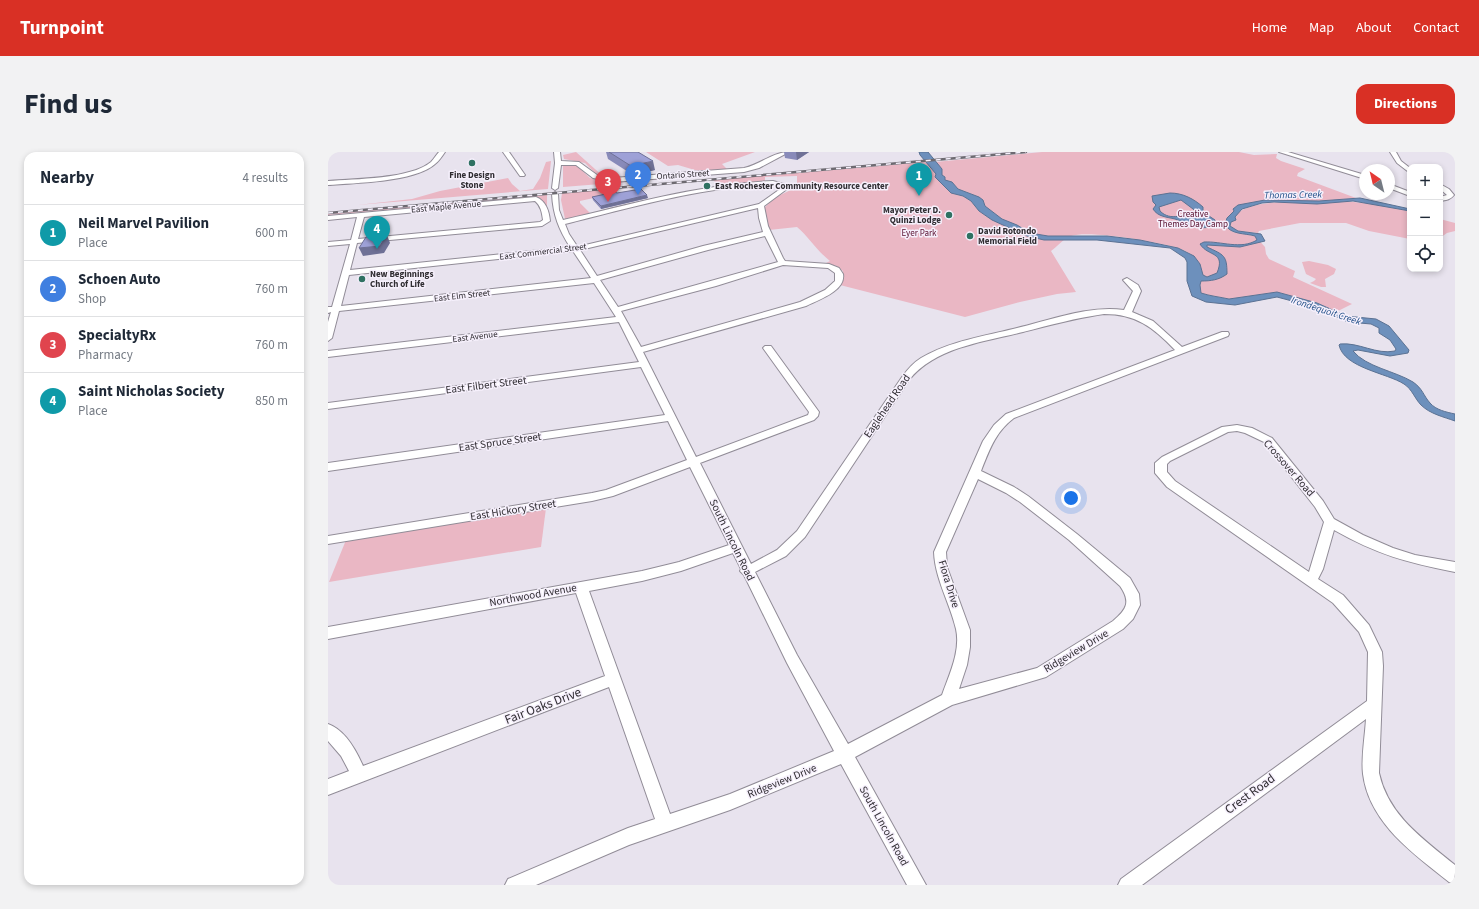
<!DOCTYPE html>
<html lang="en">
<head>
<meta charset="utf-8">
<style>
  :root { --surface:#fff; --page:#f2f2f3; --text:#1f2937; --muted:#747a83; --line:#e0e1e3; --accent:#d93025 }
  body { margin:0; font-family:"Source Sans 3",sans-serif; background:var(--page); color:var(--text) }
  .controls { position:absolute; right:12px; top:12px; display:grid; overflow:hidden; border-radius:8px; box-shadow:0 2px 6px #0003 }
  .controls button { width:36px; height:36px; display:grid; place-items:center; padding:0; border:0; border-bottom:1px solid var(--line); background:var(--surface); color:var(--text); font:20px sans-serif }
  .compass { position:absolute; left:1031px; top:12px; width:36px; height:36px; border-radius:50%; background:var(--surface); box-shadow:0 2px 6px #0003; rotate:325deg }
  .you { position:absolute; left:743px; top:346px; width:14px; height:14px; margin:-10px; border:3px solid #fff; border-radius:50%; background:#1a73e8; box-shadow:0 0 0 6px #1a73e833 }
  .badge { display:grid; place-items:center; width:26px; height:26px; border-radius:50%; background:var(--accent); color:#fff; font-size:13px; font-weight:700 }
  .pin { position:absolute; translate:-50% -33px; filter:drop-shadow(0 1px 2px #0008) }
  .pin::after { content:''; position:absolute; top:21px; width:14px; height:12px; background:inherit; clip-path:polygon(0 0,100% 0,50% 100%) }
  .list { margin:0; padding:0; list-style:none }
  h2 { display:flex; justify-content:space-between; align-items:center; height:52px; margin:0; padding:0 16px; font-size:17px }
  h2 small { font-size:13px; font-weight:400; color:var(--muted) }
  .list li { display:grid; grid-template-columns:26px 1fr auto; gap:12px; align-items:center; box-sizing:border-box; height:56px; padding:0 16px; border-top:1px solid var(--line) }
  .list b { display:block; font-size:15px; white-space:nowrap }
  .list p { margin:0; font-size:13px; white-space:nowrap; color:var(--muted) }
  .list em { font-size:13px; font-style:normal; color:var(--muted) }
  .icon { flex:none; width:22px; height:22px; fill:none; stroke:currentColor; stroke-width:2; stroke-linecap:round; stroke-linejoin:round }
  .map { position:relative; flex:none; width:1127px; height:733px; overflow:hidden; border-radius:12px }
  header { display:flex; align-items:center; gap:24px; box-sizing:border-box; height:56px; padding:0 20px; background:var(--accent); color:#fff }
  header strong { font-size:19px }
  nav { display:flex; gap:22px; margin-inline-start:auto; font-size:14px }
  .intro { display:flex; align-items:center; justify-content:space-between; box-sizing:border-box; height:96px; padding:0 24px }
  h1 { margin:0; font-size:28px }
  .button { padding:10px 18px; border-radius:12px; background:var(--accent); color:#fff; font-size:14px; font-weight:700 }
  main { display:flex; gap:24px; padding:0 24px }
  aside { flex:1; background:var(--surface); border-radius:12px; box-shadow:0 2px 6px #0003 }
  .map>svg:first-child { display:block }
</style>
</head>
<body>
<header>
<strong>Turnpoint</strong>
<nav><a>Home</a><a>Map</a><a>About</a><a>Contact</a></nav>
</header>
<div class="intro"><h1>Find us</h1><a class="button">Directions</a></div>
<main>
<aside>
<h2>Nearby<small>4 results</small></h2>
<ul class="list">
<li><span class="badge" style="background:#0f9aa8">1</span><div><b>Neil Marvel Pavilion</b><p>Place</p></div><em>600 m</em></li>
<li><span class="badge" style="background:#3f7fe0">2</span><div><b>Schoen Auto</b><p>Shop</p></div><em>760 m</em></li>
<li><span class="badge" style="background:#e0444e">3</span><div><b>SpecialtyRx</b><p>Pharmacy</p></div><em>760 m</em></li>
<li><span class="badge" style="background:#0f9aa8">4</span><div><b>Saint Nicholas Society</b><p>Place</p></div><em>850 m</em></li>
</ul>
</aside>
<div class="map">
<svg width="1127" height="733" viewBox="0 0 1127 733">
  <rect width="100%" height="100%" fill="#e8e3ee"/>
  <g fill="#eab7c4">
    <polygon points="248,0 277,26 269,23 257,11 236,7 235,3"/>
    <polygon points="318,0 427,0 394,12 401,19 377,21 350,13 340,14"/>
    <path d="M714,0H911L926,3L949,2L948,6L953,9L977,17L970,21L969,24L1028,46L1001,49L918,51L906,59L899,66L897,72L899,76L905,80L927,84L937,95L938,102L941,107L967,119L965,125L1024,152L1008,160L989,151L949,140L901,147C892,145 882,144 873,141C870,131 877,121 871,111C867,104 857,98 849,96C829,90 762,78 743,84C736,86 729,95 723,99L748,140L729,142L692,150L637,165L512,133L515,126V119L508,114L498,111L502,109C489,99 481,85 469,75L441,78L436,56L446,46L469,35V24L437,25V29L392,34L385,28L599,10L608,22L607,25L623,41L635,44L643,49L651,59L664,68L705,86L707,82L674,67L657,54L655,48L651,45L630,37L624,30L617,28V25L614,23V17L607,10Z"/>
    <polygon points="223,9 220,37 29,53 84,47 112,39 180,26 184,32 192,39 205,37 212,26 218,10"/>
    <polygon points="247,12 262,26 275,29 373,24 235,35 235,14"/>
    <polygon points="282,37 287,37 288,41 252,49 252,51 262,61 268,61 237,67 233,48 234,41"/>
    <polygon points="219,43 219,57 213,48 166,49 0,63 0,62"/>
    <path d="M1015,49L1046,52L1082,59V87L1041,79L1018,71H972L931,79L930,81L910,79L902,74C907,40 989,53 1015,49Z"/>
    <polygon points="1112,67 1127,71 1127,79 1119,81 1112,86"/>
    <polygon points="981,109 1000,113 1008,117 1006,122 997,127 998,135 993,135 982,131 986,129 988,127 978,122 974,110"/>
    <polygon points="218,356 213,395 1,430 18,388"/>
  </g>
  <g fill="#6d90bc" stroke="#5b7293" fill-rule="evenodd">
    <path d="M591,0H600L614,17V23L617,25V28L624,30L630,37L651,45L655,48L657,54L674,67L689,73L702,81L720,84H779L812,88L850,96L866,104L872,112L875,123L879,125L889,121C898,99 880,105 872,92L876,90C893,89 913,98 929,88L927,84C917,81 902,83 897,72L899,66L906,59L905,57L910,53L937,48L991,49L1032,46L1082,57V59L1025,49L989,52L946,50L934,51L914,57L907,65L908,68L903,70L902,74L910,79L933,82L937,89L912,95L879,93V95C896,103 899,103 899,122C891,128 883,129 873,129L872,133L873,141C882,144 892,145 901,147L949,140L989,151L1018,164L1048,167L1061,174L1081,198L1080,201L1062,204L1030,198L1025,199C1038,215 1067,219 1085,230C1095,237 1095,243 1102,251C1108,258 1118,260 1127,262V269C1116,265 1102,262 1093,253C1087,247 1084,237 1076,232C1059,221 1016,216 1011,193L1012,192C1031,190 1048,203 1067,199L1068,197L1062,188L1051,181V176L1043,172L1020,170L983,154L949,145L907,153L878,150L864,144L859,129V110L857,106L842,96L769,88H716L699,84L664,68L651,59L643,49L635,44L623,41L607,25L608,22L592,3Z"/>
    <path d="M842,41C855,41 866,47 875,55V60L887,68V71C876,82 859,71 847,67C839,65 830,65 825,57L828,53L825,50L824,44ZM853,48L869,60C856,62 843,70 832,59L831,55Z"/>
  </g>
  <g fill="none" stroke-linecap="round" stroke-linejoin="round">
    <g stroke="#918c97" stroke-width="2">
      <g id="minor">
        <path d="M111,0H117C114,4 111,9 107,12C87,30 27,31 0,33V29C26,27 83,27 103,10C106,7 108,3 111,0Z"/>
        <polygon points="175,0 181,0 197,23 196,24 192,24"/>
        <path d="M226,0H232L233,9L251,10L269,23L285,26L416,16C431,13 445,0 461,0L431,16L416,20L285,30L265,26L248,13H233L230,36L227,38L224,36L227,11Z"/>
        <polygon points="951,0 960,0 1037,23 1037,27"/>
        <polygon points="1062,0 1068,0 1073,9 1082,16 1082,21 1069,11"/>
        <path d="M445,29L463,34L436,54L440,74L455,106L457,109L501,112L511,116L515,122C518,139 490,148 478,154L315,200L368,305L480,263L481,260L435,196L437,194H443L491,260L490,264L486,268L372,311L423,412L449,398L469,379L574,225C579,218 585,211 593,206C622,189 657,184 689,176C723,168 761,153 796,158L805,139L795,128L799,126L810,133L813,139L804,160L825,169L854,195L894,180H900L901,182L900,184L686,266C667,280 661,299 653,319L686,335L700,344L749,382L802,426L811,442L812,453L805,467L795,477L718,525L624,553L527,605L598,733H579L513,612L402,658L301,693L208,733H177L180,727L300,676L327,667L281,535L0,643V627L21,619L13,604L0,589V572C17,578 28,598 35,614L277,524L248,441L0,487V475L314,419L351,410L401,393L362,315L285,344L264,349L0,392V384L264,341L278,338L359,308L340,269L0,319V311L337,263L313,215L0,257V251L311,210L291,170L0,205V199L288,165L266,131L11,159L4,186L0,189V170L3,160L0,161V155H4L22,92L0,94V90L23,88L29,65L0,68V64L208,45C218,49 221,59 222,69L214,74L29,91L22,118L242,95C231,78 225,63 224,42L227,40L230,42L231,58L235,68C304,52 374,32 445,29ZM445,32L455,35L431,52L253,94H249L241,82L237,72C305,55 374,35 445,32ZM207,49C213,54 214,61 215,68L212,70L30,87L36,65ZM430,56L431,66L435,80L375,94L269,124L252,98ZM437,84L450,110L290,155L272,128L380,98ZM245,99L263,126L13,154L21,123ZM455,113L500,116L507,121V129L497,138L472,150L313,195L293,159L388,134ZM776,162C808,162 825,175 847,198L678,262L666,273L655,289L606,400C607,427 622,451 628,477C633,499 621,523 614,543L520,592L469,503L427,420L458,404L477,385L581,228C607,195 656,190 695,180C722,173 748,166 776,162ZM650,327L678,341L692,350L741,388L792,434C803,450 799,457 785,469L709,516L631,537L639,513L642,495V478L619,415L618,400ZM405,401L413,417L412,419L416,423L459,511L506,599L402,642L342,662L261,439L314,429L353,419Z"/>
        <polygon points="1061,32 1082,40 1082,44 1061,36"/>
        <path d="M1112,32L1121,37L1126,43C1122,48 1118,48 1112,49V45L1119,43L1112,37Z"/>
        <path d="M909,273L924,276L944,286L995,349L1006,367L1035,383L1065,396L1087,403L1127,410V420C1080,411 1048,402 1006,378L995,417L990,427L1015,443L1041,473L1054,500L1055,514L1051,621C1060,663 1095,687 1127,713V733L1121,730C1086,702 1041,671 1035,622C1033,605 1037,585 1038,567L814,733H790L793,727L1039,549L1040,500L1031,480L1005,451L839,335L827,321V311L834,305L894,275ZM909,279L917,281L936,290L987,355L996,370L981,420L847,329L839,320V312L842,309L900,280Z"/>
      </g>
    </g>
    <use href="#minor" fill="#fff" fill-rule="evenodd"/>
    <g stroke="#6d6a71" stroke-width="2.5">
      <polyline id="rail" points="0,61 698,0"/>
    </g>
    <use href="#rail" stroke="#f6f0fc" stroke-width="1.5" stroke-dasharray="5" stroke-linecap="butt"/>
  </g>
  <g fill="#888ab9">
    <polygon points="278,0 310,0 327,18 305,23 280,7"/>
    <polygon points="456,0 481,0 469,8 457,6"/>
    <polygon points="289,41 320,46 273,57 265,48 264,45"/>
  </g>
  <g fill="#6f7196">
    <polygon points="468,0 481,0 469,8"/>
    <polygon points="325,9 327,18 305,23 303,14"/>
    <polygon points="319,43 320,46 273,57 273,54"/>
    <polygon points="59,83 62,91 56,101 35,104 31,96"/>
  </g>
  <g fill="#9ea1d7" stroke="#6f7196">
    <polygon points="281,0 310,0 325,9 303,14"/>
    <polygon points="313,37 319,43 273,54 264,45 287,40 289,41"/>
    <polygon points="59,83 52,94 31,96 38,85"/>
  </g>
  <g fill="#2f7162" stroke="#f6f0fc" stroke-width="1.5">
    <circle cx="144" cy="11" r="4"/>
    <circle cx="379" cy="34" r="4"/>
    <circle cx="621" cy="63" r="4"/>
    <circle cx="642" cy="84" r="4"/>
    <circle cx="34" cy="127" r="4"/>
  </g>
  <g text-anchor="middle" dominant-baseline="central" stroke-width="3" stroke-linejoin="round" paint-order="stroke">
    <g font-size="9" font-weight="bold" fill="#302d32" stroke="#f6f0fc" text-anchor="start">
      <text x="144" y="23" text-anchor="middle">Fine Design<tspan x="144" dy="10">Stone</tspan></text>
      <text x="387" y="34">East Rochester Community Resource Center</text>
      <text x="613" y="58" text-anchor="end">Mayor Peter D.<tspan x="613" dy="10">Quinzi Lodge</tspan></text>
      <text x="650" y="79">David Rotondo<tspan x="650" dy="10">Memorial Field</tspan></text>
      <text x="42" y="122">New Beginnings<tspan x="42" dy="10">Church of Life</tspan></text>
    </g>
    <g font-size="9" fill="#302d32" stroke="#f6f0fc">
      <text transform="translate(355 23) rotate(-4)">Ontario Street</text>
      <text transform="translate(118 55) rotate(-5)">East Maple Avenue</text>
      <text transform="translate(215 100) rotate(-7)">East Commercial Street</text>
      <text transform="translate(134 144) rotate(-6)">East Elm Street</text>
      <text transform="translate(147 185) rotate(-7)">East Avenue</text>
    </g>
    <g font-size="9" fill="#570d2d" stroke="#f6f0fc">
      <text x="865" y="62">Creative<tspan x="865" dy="10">Themes Day Camp</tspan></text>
      <text x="591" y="81">Eyer Park</text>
    </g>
    <g font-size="10" font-style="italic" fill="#1f4e87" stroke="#f6f0fc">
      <text transform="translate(965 43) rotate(-1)">Thomas Creek</text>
      <text transform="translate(998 159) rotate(18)">Irondequoit Creek</text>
    </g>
    <g font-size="11" fill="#302d32" stroke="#f6f0fc">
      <text transform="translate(158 233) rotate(-7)">East Filbert Street</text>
      <text transform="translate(559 254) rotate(-56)">Eaglehead Road</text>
      <text transform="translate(172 290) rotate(-8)">East Spruce Street</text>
      <text transform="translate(961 316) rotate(49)">Crossover Road</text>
      <text transform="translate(185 358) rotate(-9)">East Hickory Street</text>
      <text transform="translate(404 388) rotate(64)">South Lincoln Road</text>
      <text transform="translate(621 432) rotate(73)">Fiora Drive</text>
      <text transform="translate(205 443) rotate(-10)">Northwood Avenue</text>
      <text transform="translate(748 499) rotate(-31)">Ridgeview Drive</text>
      <text transform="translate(454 629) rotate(-22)">Ridgeview Drive</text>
      <text transform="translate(556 674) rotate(61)">South Lincoln Road</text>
    </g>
    <g font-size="13" fill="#302d32" stroke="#f6f0fc">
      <text transform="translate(215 554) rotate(-21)">Fair Oaks Drive</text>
      <text transform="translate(922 642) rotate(-36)">Crest Road</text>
    </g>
  </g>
</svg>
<div class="controls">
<button>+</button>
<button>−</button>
<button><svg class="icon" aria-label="locate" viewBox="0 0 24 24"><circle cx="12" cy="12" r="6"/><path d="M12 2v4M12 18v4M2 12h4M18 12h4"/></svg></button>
</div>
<svg class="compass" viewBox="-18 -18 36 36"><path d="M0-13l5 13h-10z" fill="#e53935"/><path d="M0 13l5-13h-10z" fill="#747a83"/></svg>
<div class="you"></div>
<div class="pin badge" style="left:591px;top:44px;background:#0f9aa8">1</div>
<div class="pin badge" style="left:310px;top:43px;background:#3f7fe0">2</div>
<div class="pin badge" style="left:280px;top:50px;background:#e0444e">3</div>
<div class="pin badge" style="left:49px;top:97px;background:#0f9aa8">4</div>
</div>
</main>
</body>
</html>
